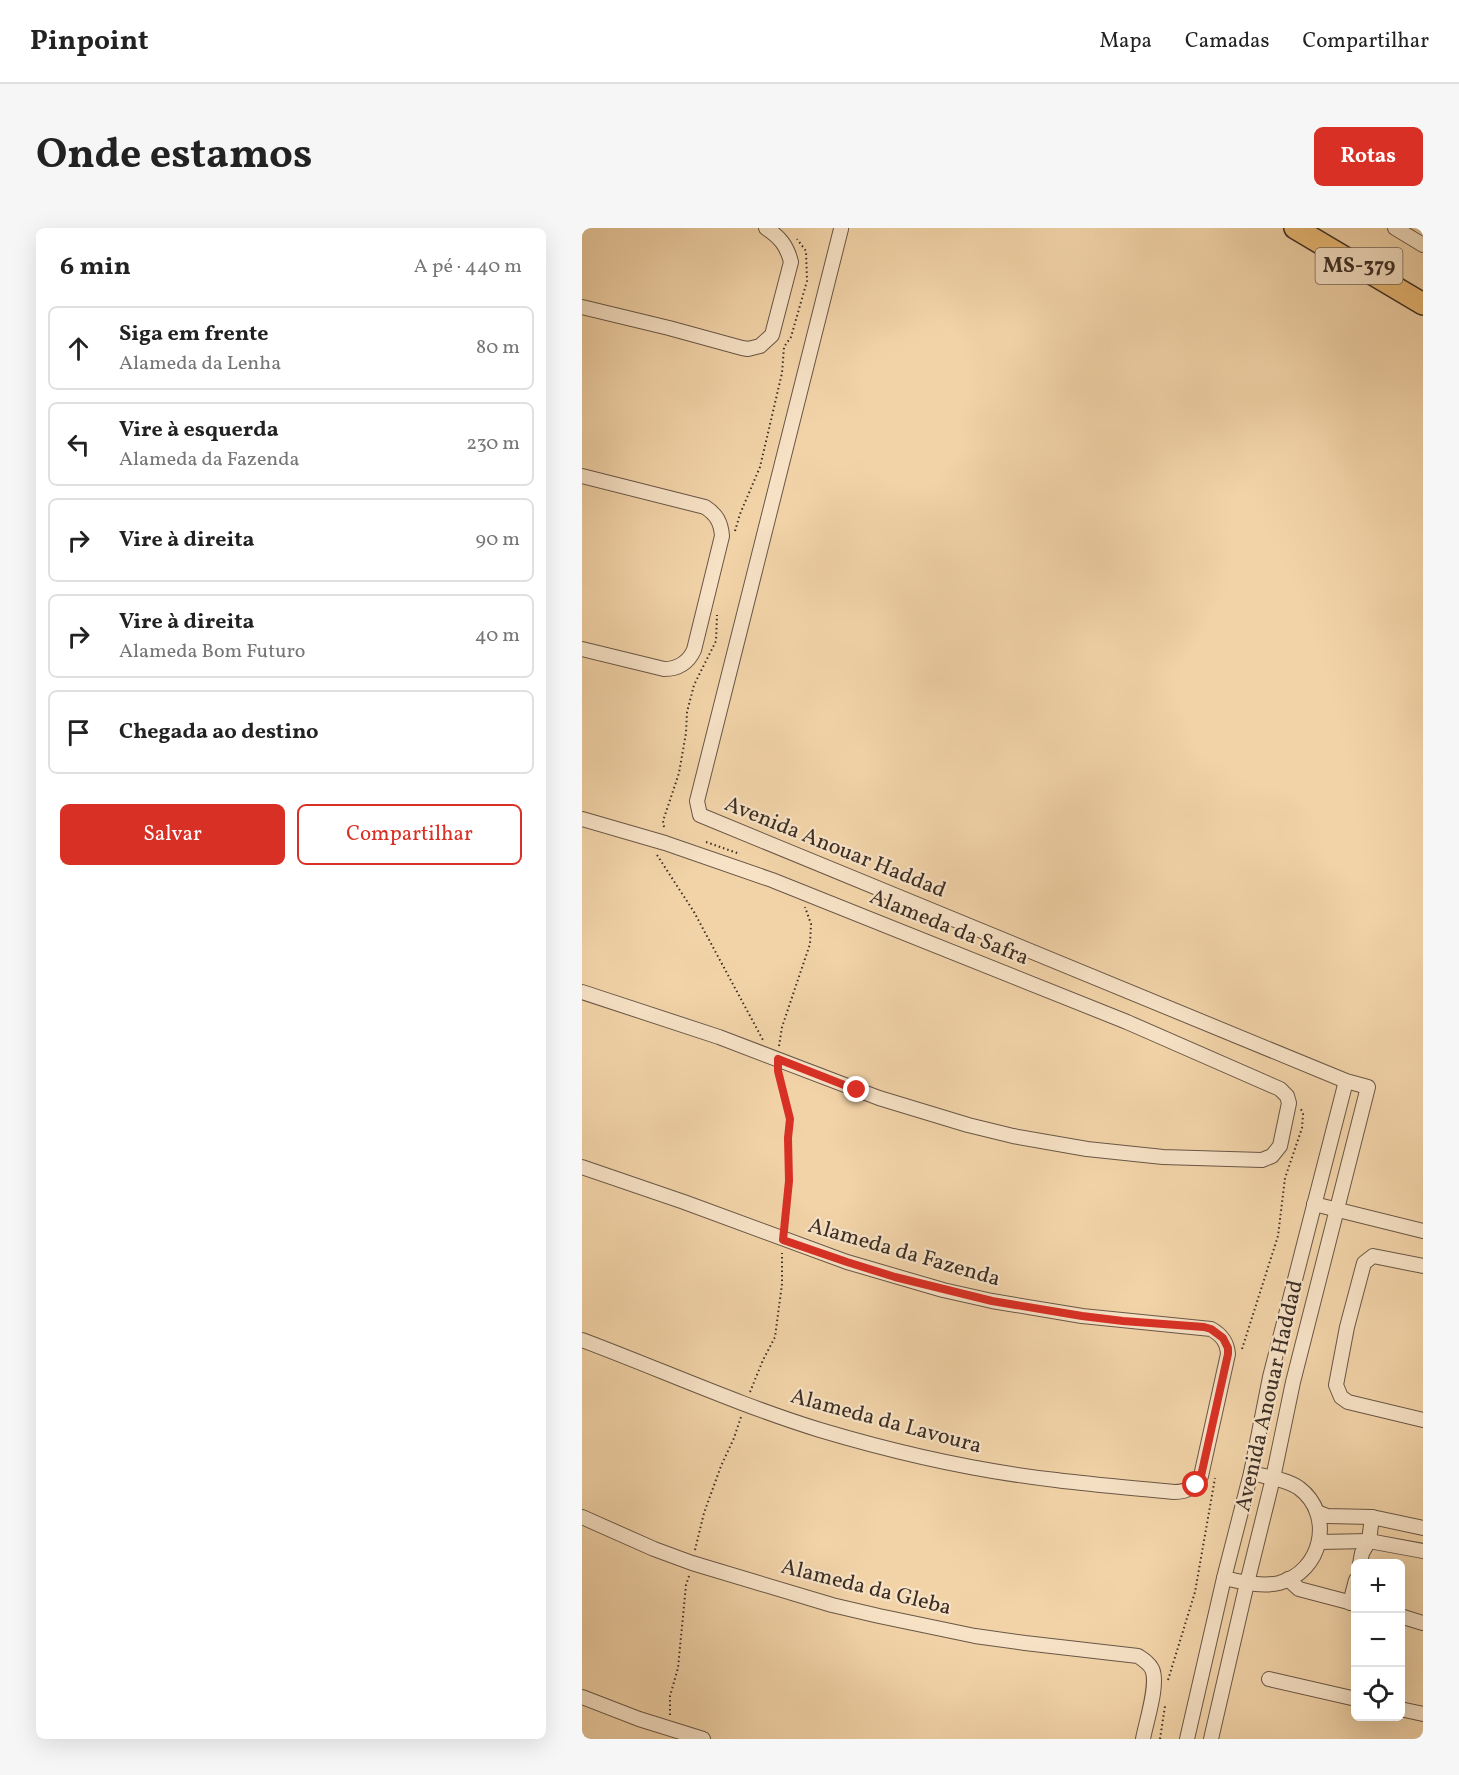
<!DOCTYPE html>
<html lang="pt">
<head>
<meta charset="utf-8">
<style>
  :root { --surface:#fff; --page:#f6f6f6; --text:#222; --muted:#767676; --line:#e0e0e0; --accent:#d93025 }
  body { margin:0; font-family:Vollkorn,serif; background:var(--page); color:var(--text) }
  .controls { position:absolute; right:18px; bottom:18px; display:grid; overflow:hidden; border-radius:9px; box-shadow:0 6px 24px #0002 }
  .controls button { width:54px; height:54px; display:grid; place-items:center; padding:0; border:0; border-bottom:2px solid var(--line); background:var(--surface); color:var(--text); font:30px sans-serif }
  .stop { position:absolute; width:18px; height:18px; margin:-14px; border:4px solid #d93025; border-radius:50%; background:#fff }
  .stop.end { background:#d93025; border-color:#fff; box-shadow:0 2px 6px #0008 }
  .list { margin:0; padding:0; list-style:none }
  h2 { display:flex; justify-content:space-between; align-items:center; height:78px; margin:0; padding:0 24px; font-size:26px }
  h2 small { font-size:20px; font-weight:400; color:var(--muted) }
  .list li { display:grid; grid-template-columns:39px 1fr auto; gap:18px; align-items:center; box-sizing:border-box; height:84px; margin:0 12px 12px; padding:0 12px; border:2px solid var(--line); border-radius:9px }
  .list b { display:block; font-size:22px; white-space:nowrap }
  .list p { margin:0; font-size:20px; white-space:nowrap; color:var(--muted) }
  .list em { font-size:20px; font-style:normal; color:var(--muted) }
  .actions { display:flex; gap:12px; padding:18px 24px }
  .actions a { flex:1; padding:14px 0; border:2px solid var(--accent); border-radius:9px; text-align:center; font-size:21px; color:var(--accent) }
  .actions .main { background:var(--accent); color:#fff }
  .icon { flex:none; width:33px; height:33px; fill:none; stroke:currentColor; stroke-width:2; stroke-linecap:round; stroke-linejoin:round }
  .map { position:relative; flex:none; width:841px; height:1511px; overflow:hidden; border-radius:9px }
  header { display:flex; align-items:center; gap:36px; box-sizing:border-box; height:84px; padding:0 30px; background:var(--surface); border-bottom:2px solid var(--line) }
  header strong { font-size:28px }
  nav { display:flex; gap:33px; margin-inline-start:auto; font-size:21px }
  .intro { display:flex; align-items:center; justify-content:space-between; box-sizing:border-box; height:144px; padding:0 36px }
  h1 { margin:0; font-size:42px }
  .button { padding:15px 27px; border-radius:9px; background:var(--accent); color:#fff; font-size:21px; font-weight:700 }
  main { display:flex; gap:36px; padding:0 36px }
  aside { flex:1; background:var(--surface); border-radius:9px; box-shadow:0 6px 24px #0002 }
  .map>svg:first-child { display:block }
</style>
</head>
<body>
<header>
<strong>Pinpoint</strong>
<nav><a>Mapa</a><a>Camadas</a><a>Compartilhar</a></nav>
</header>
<div class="intro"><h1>Onde estamos</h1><a class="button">Rotas</a></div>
<main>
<aside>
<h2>6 min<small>A pé · 440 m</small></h2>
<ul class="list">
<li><svg class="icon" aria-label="ahead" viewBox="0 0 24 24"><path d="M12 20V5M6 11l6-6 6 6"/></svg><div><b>Siga em frente</b><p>Alameda da Lenha</p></div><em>80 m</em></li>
<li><svg class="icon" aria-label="left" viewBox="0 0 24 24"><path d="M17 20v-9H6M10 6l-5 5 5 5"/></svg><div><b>Vire à esquerda</b><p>Alameda da Fazenda</p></div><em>230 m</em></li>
<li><svg class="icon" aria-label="right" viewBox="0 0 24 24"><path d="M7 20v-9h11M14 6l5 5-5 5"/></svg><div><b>Vire à direita</b></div><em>90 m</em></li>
<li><svg class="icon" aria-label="right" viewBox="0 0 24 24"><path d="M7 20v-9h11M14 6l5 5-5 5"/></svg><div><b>Vire à direita</b><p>Alameda Bom Futuro</p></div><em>40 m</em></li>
<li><svg class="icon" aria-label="arrive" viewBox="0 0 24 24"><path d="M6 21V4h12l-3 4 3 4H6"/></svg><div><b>Chegada ao destino</b></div></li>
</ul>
<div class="actions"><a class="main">Salvar</a><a>Compartilhar</a></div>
</aside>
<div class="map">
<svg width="841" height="1511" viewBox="0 0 841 1511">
  <rect width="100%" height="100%" fill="#f2d3a8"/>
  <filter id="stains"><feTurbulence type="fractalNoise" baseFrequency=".00333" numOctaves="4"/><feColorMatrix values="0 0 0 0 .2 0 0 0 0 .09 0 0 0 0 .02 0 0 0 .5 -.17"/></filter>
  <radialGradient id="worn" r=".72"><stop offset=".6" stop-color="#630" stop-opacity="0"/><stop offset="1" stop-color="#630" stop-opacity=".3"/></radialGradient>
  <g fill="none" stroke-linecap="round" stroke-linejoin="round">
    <g stroke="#695746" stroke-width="16">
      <g id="street">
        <polyline points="813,0 841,17"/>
        <polyline points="259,1 115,573 118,587 764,853 786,859 711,1154 691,1250 665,1355 629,1511"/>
        <path d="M0,79L87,100L160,120L166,121L178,118L190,107L209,34C205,18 198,9 184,0"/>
        <path d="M0,248L123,279C134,286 139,294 140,308L112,422C106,435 96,441 82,441L0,421"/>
        <polyline points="0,591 83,615 190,652 545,794 698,861 705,868 707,875 698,918 690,928 680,932 581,929 505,921 431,908 386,897 297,870 137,809 0,764"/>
        <path d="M0,939L102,974L265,1034L361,1062L410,1073L500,1088L629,1101C640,1107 645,1114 646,1126L619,1248C613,1260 604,1264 592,1264C552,1260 513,1257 474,1252C394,1243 315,1225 238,1202C157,1177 80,1142 0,1112"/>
        <polyline points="732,976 841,1003"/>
        <polyline points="841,1038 791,1028 782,1035 765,1099 754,1157 759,1169 766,1174 841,1192"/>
        <polyline points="735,1284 745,1288 790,1289 841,1300"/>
        <path d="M0,1289L72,1321L110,1335L250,1377L297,1388L393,1408L443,1415L556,1428C562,1432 567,1435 570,1441C577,1456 564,1494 561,1511"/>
        <polyline points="737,1314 787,1313 841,1323"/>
        <polyline points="778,1336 780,1325 787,1313 790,1289"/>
        <path d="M642,1350C660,1354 679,1359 697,1355C740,1344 753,1287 717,1260C704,1251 684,1249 669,1245"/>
        <polyline points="706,1351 717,1361 774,1376"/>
        <polyline points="768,1375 774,1352"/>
        <polyline points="818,1388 841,1395"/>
        <polyline points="687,1451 774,1471"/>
        <polyline points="0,1469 57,1491 121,1511"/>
        <polyline points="818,1481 841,1486"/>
        <polyline points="605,1511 642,1350 669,1245 688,1149 764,853"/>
      </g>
    </g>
    <g stroke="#3b2e25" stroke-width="24">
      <polyline id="primary" points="713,0 841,76"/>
    </g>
    <g stroke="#3b2e25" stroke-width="2" stroke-dasharray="1.5 3" stroke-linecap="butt">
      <polyline points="153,303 158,286 178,239 200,145 202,119 209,109 225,53 224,23 215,11"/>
      <polyline points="82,599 81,593 97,545 104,505 105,484 112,457 134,413 135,387"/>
      <polyline points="124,614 158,626"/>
      <polyline points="75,627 112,684 181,812"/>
      <polyline points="197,818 200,799 228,716 229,696 223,679"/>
      <polyline points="197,847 208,891 206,910 207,953 202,996"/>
      <polyline points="660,1121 696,1008 703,950 720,900 721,886 719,881"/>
      <polyline points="168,1164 181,1132 193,1109 200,1056 200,1025"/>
      <polyline points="113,1322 122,1285 139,1238 152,1210 159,1189"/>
      <polyline points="586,1452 613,1364 633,1250"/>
      <polyline points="88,1487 88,1468 96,1440 104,1357 107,1348"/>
      <polyline points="578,1511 583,1478"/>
    </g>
    <use href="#street" stroke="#f7e2c6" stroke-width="14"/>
    <use href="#primary" stroke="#e9ba74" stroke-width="21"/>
  </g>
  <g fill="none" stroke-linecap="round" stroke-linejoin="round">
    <polyline stroke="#d93025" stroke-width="8" points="275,862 196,831 196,843 208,891 206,910 207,953 201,1012 265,1034 313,1049 410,1073 500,1088 541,1093 622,1099 629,1101 641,1110 646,1120 646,1126 619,1248 614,1257"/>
  </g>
  <g text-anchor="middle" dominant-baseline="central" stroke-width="4.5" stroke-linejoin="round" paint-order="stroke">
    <rect fill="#f7e2c6" stroke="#736455" stroke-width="1.5" x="733.5" y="20" width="87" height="36" rx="4.5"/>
    <g font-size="21" font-weight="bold" fill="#3b2e25">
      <text x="777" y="38">MS-379</text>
    </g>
    <g font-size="22" fill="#3b2e25" stroke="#f7e2c6">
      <text transform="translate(253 620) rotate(22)">Avenida Anouar Haddad</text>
      <text transform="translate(367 700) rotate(22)">Alameda da Safra</text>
      <text transform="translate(322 1025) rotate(16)">Alameda da Fazenda</text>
      <text transform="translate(688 1168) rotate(-77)">Avenida Anouar Haddad</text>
      <text transform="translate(304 1194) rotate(15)">Alameda da Lavoura</text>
      <text transform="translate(284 1360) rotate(14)">Alameda da Gleba</text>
    </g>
  </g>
  <rect width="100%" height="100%" filter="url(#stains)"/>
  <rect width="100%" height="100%" fill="url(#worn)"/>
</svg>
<div class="controls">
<button>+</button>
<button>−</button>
<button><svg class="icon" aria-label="locate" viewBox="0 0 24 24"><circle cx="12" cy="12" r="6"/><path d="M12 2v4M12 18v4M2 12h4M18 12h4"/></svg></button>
</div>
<div class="stop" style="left:614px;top:1257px"></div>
<div class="stop end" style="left:275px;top:862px"></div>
</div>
</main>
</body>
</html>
